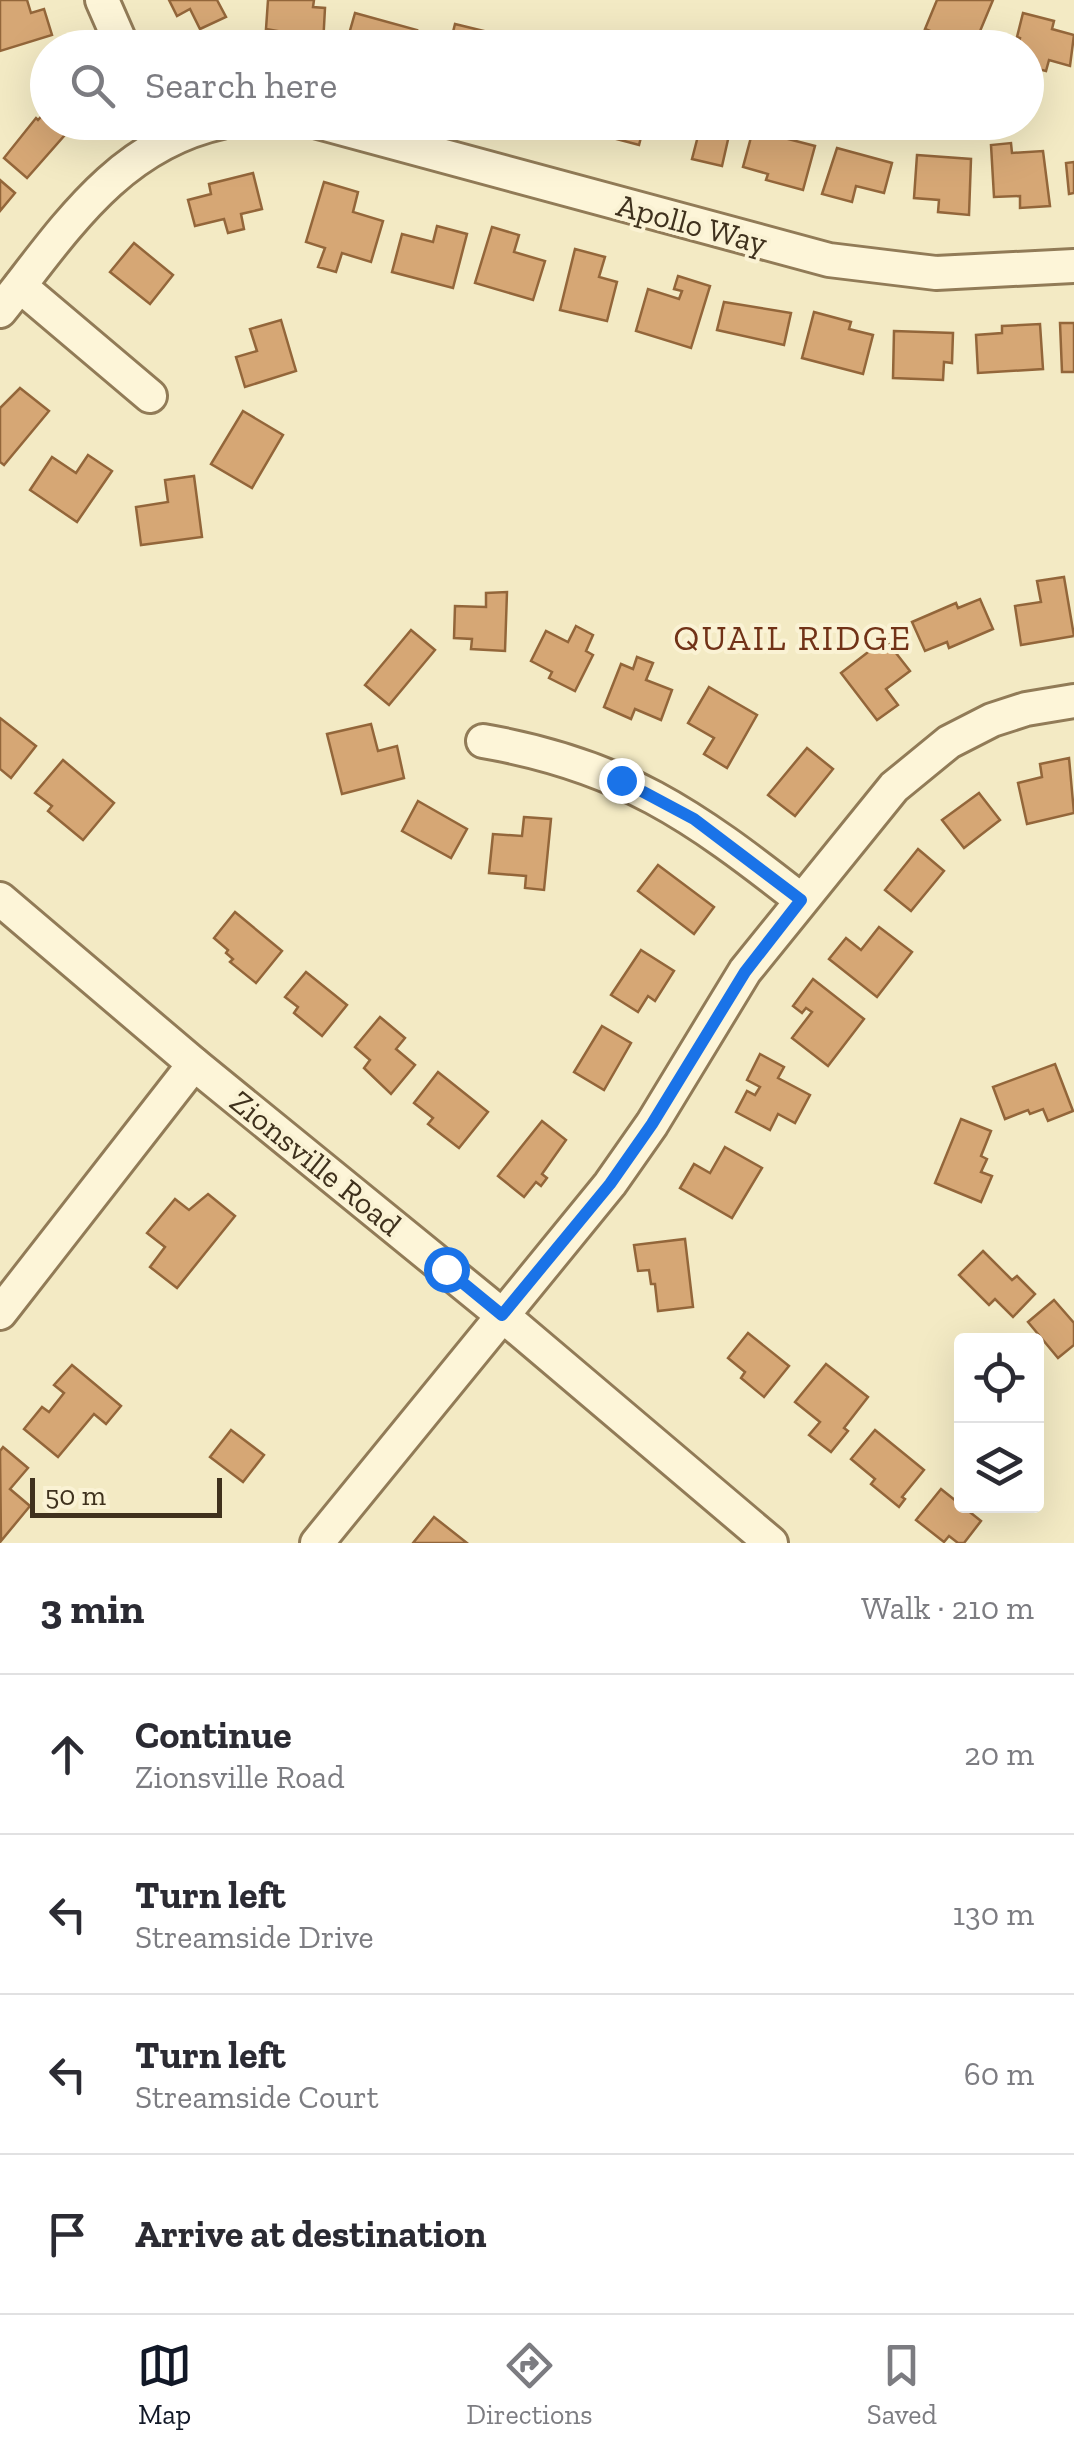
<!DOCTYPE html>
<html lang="en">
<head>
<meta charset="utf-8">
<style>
  :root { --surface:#fff; --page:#f2f2f3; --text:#2b2b33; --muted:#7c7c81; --line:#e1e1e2; --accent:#111827 }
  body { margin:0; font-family:"Zilla Slab",serif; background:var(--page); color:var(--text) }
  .controls { position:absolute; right:30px; bottom:30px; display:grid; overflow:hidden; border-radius:10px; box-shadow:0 10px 40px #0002 }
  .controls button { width:90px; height:90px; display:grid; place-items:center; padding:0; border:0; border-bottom:2px solid var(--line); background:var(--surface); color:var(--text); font:50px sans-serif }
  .scale { position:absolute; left:30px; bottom:25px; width:192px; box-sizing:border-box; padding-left:10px; border:5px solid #3f311d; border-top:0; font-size:28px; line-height:35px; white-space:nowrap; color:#3f311d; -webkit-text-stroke:8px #faf2d4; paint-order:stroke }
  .stop { position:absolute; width:30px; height:30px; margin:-22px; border:8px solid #1a73e8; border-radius:50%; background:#fff }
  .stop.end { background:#1a73e8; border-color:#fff; box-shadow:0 2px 10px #0008 }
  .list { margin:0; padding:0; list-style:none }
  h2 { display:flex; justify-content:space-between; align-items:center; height:130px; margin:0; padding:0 40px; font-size:42px }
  h2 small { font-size:32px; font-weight:400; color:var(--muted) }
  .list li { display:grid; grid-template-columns:65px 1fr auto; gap:30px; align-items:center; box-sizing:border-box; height:160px; padding:0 40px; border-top:2px solid var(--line) }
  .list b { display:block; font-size:38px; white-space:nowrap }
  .list p { margin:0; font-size:32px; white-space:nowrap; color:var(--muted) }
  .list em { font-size:32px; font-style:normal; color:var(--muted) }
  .icon { flex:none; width:55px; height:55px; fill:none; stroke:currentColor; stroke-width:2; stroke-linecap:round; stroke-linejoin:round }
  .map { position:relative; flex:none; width:1074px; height:1543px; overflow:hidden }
  .search { position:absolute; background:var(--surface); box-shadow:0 10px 40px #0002; left:30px; right:30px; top:30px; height:110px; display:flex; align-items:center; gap:25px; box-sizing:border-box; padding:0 35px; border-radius:55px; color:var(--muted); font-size:38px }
  .sheet { height:770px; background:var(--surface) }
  nav { display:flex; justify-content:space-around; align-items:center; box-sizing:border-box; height:140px; border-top:2px solid var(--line); background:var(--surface); font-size:28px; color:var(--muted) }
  nav a { display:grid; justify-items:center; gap:5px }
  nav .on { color:var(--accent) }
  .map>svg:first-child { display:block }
</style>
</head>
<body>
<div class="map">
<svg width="1074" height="1543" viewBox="0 0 1074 1543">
  <rect width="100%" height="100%" fill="#f3eac4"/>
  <g fill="#d6a775" stroke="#93663a" stroke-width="2.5">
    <polygon points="0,0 27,0 31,13 44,9 52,35 0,51"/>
    <polygon points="169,0 217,0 226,17 200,29 190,9 177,16"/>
    <polygon points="268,0 314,0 313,7 325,8 323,45 296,44 296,40 289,40 289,33 266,29"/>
    <polygon points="937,0 993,0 973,48 925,29"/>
    <polygon points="355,13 417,30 412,48 345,48"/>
    <polygon points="1023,13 1054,21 1052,29 1074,35 1070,66 1049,60 1046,71 1026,66 1026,48 1018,48 1020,38 1017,37"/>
    <polygon points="455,24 496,34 493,48 437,48 440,37 451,40"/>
    <polygon points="48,109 48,122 65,122 71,128 27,178 4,158 36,118 38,120"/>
    <polygon points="610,122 645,122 639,145 613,138 617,124"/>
    <polygon points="676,122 732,122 722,166 692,159 698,136 674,130"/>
    <polygon points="753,130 815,146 803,190 766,180 768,174 743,167"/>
    <polygon points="1011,143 1012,153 1043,151 1050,206 1020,208 1020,196 994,197 991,145"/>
    <polygon points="837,148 892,163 884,193 856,186 852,202 822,194"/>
    <polygon points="917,155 971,159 969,215 938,212 939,200 914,198"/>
    <polygon points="1074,162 1074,193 1069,194 1066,163"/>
    <polygon points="253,173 262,209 241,214 244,229 228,233 224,219 195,226 188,200 211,194 209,184"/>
    <polygon points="0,180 15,193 0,211"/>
    <polygon points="324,182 358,192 353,212 383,221 371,262 342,253 336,272 318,267 325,248 306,242"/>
    <polygon points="437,226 467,234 453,288 392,272 402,234 433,242"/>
    <polygon points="492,227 519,235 514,252 545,261 533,300 475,283"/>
    <polygon points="134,243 173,275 150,304 110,272"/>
    <polygon points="575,249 605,257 599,277 617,282 607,321 560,310"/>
    <polygon points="678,276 710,286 691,348 636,331 648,289 679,299 682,291 674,289"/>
    <polygon points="724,302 791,313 784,345 717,330"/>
    <polygon points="814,312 851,322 849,329 873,335 863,374 802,358"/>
    <polygon points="281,320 296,371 245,387 236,357 257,351 250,329"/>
    <polygon points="1060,323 1074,323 1074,372 1062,372"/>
    <polygon points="1040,324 1043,369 978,373 976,335 1002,333 1002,326"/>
    <polygon points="894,331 953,333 952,363 944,362 943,380 893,378"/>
    <polygon points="20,388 49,411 4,465 0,462 0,408"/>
    <polygon points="243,411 283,435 252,488 211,464"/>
    <polygon points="88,455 112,471 77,522 30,490 52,457 76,473"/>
    <polygon points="194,476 202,537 141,545 136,507 168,502 165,480"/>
    <polygon points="1064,577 1074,636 1021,645 1015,606 1041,602 1037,581"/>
    <polygon points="507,592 505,651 471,649 472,639 454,638 455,606 486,607 486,593"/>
    <polygon points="980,599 993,629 949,648 947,642 925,651 912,622 956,603 958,608"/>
    <polygon points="576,626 593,635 586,651 593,655 575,691 549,678 552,672 531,661 546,631 568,642"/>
    <polygon points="411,630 435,650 389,705 365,685"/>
    <polygon points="885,639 910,671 886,689 898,705 877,720 841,673"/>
    <polygon points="637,657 653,663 646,680 672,690 661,720 635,709 631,719 604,707 621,664 633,669"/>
    <polygon points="709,687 757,715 727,768 704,754 714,738 688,723"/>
    <polygon points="0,718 36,746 11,778 0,769"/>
    <polygon points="371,724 378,751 397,746 404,778 342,794 327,734"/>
    <polygon points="807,748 833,769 795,816 768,795"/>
    <polygon points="1069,758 1074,813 1027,824 1018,783 1042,777 1040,764"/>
    <polygon points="63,760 114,803 83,840 48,811 52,806 35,793"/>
    <polygon points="979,793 1000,820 964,848 942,820"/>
    <polygon points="418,801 467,829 451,858 402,831"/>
    <polygon points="524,817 551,819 544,890 525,888 526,876 489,873 493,834 522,836"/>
    <polygon points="918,849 944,871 911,911 885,890"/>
    <polygon points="658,865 714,907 694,934 638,891"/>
    <polygon points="235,912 282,951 256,983 230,962 233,959 226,953 228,950 214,938"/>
    <polygon points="879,927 912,952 877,997 829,959 846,938 861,950"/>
    <polygon points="641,950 674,971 655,1001 648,996 638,1012 611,995"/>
    <polygon points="306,972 347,1005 322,1036 294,1013 298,1007 285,997"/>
    <polygon points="813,979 864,1019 828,1066 792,1038 812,1012 806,1008 802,1013 793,1006"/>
    <polygon points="380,1017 405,1038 396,1049 415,1065 391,1094 364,1068 370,1060 355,1047"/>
    <polygon points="602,1026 631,1043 604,1090 574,1072"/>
    <polygon points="760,1054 784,1067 778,1078 810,1095 795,1123 778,1114 770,1130 736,1112 747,1091 755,1095 760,1087 747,1080"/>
    <polygon points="1055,1064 1073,1111 1048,1121 1043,1109 1030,1114 1028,1110 1005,1119 993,1087"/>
    <polygon points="438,1072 488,1112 459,1148 428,1124 433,1118 414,1103"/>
    <polygon points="961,1119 991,1131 981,1156 987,1159 981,1172 992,1176 981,1202 935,1183"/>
    <polygon points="542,1121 566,1140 542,1174 547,1178 541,1186 536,1182 524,1197 498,1176"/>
    <polygon points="725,1147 762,1168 732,1218 680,1188 694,1164 710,1173"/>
    <polygon points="208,1194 235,1216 177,1288 150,1267 165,1247 147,1233 175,1199 189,1210"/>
    <polygon points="685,1239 693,1307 658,1311 655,1284 651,1284 649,1270 638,1271 634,1245"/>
    <polygon points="983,1251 1012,1280 1017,1276 1035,1294 1013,1317 995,1299 989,1305 959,1275"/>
    <polygon points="1054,1300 1074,1323 1074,1345 1058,1358 1028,1322"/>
    <polygon points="748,1333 789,1366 764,1397 741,1378 745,1372 728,1358"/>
    <polygon points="826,1364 868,1397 844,1428 848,1431 831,1452 809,1435 820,1422 795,1402"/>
    <polygon points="72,1365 121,1406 106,1424 94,1414 58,1457 24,1429 42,1407 49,1412 64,1393 54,1385"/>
    <polygon points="231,1430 264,1455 243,1482 210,1457"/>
    <polygon points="875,1430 924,1470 902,1497 905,1499 899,1507 871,1484 875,1479 851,1459"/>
    <polygon points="3,1447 28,1468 10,1489 30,1506 1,1541 0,1451"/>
    <polygon points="941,1489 981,1521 964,1543 958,1543 949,1536 944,1542 916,1520"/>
    <polygon points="434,1517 467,1543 413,1543"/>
  </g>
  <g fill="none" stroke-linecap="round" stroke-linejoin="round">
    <g stroke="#917b57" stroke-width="38">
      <g id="minor">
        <polyline points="102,0 123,48"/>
        <polyline points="318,122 829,260 936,273 1074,266"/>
        <polyline points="20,286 150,396"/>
        <path d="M0,311C63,232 116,145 222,122"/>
        <path d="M483,741C622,765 693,815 801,900"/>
        <polyline points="0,899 194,1064 502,1315 771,1543"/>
        <polyline points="0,1313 194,1064"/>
        <polyline points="317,1543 610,1184 652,1124 745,971 894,787 949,742 992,720 1026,709 1074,701"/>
      </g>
    </g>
    <use href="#minor" stroke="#fdf5d8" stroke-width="32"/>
  </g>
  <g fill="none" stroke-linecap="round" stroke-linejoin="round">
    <polyline stroke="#1a73e8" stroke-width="12" points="446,1269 502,1315 610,1184 652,1124 745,972 801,900 694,819 621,780"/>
  </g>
  <g text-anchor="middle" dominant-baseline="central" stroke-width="8" stroke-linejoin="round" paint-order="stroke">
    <g font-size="32" fill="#3f311d" stroke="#faf2d4">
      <text transform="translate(692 224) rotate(15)">Apollo Way</text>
      <text transform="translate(316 1163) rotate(39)">Zionsville Road</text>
    </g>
    <g font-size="35" letter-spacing="2.5" fill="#713217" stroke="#faf2d4">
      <text x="793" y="638">QUAIL RIDGE</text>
    </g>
  </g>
</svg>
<div class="controls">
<button><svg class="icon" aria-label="locate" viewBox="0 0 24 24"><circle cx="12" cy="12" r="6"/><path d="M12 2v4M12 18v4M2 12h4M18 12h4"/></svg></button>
<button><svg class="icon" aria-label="layers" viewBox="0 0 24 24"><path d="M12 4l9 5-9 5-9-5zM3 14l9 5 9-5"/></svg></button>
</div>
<div class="scale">50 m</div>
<div class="stop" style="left:446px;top:1269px"></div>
<div class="stop end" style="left:621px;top:780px"></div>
<div class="search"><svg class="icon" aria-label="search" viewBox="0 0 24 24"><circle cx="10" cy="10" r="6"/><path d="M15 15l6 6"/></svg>Search here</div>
</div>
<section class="sheet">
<h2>3 min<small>Walk · 210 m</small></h2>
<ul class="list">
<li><svg class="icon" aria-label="ahead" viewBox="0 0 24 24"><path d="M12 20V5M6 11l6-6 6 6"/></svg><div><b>Continue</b><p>Zionsville Road</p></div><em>20 m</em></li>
<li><svg class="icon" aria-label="left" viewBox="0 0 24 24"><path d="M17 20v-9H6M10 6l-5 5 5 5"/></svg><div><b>Turn left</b><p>Streamside Drive</p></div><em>130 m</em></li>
<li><svg class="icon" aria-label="left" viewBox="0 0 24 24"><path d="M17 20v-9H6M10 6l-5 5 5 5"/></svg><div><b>Turn left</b><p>Streamside Court</p></div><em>60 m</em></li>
<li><svg class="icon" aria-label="arrive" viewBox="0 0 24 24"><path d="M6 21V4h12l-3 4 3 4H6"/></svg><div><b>Arrive at destination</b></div></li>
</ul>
</section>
<nav>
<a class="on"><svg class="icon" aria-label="map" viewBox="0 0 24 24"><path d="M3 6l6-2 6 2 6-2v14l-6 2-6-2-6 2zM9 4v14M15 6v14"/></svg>Map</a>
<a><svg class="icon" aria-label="directions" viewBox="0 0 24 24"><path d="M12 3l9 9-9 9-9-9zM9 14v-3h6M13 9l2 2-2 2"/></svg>Directions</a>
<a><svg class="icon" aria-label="saved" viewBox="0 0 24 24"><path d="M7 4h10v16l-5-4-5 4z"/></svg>Saved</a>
</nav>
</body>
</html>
